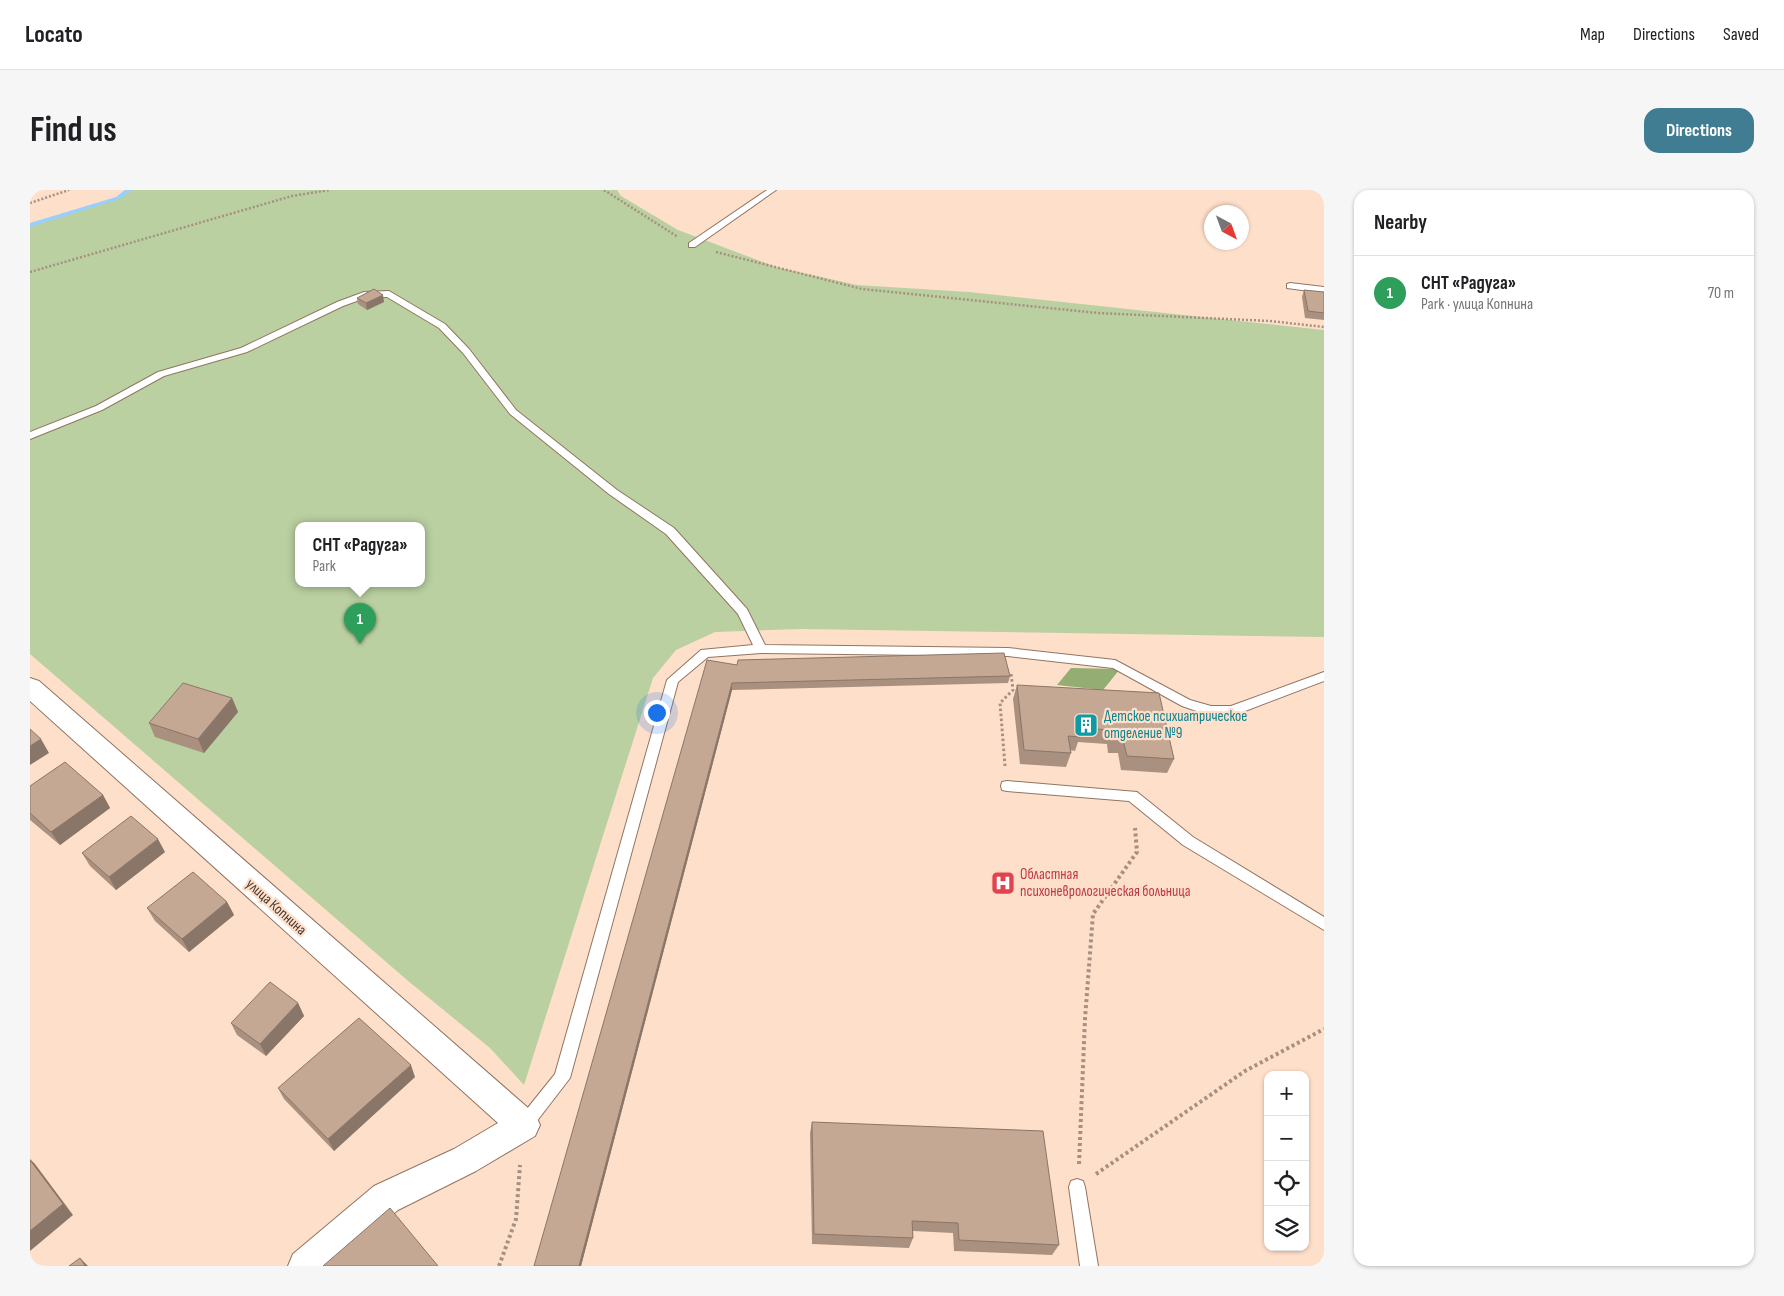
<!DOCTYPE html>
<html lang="en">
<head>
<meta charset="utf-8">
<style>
  :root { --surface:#fff; --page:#f6f6f6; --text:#202124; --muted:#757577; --line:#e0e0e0; --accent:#407d93 }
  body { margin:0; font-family:"Sofia Sans Condensed",sans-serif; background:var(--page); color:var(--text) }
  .controls { position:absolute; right:15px; bottom:15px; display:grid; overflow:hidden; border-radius:10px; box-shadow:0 1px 4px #0004 }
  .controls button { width:45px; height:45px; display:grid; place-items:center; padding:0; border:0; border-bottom:1px solid var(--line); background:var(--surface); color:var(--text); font:25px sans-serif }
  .compass { position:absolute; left:1174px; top:15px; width:45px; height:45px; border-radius:50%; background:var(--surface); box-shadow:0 1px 4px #0004; rotate:139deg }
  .you { position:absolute; left:626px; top:522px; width:18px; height:18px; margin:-12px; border:4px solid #fff; border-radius:50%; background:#1a73e8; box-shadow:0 0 0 8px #1a73e833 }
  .badge { display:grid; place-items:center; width:32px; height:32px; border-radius:50%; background:var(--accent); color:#fff; font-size:16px; font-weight:700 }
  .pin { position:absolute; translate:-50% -41px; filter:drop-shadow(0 1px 2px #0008) }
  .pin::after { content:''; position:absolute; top:26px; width:18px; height:15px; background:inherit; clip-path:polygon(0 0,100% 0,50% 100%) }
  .popup { position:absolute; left:265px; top:332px; width:130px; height:65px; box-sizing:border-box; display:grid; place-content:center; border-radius:10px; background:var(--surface); filter:drop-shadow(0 1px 4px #0005); font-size:16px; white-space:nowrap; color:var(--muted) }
  .popup b { font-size:19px; color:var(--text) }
  .popup::after { content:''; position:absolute; left:50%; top:100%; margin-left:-10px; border:10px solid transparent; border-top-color:var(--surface) }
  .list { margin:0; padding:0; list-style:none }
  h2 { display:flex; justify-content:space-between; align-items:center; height:65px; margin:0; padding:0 20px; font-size:21px }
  h2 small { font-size:16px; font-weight:400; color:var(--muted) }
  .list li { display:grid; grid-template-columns:32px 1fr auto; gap:15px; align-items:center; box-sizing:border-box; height:75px; padding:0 20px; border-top:1px solid var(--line) }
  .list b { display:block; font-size:19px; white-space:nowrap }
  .list p { margin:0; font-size:16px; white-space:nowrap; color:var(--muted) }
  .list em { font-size:16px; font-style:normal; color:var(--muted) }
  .icon { flex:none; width:28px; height:28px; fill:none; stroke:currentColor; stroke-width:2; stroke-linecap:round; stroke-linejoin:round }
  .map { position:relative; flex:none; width:1294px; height:1076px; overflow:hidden; border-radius:15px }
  header { display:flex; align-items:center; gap:30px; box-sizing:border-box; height:70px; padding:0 25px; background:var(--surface); border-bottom:1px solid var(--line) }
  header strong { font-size:24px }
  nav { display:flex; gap:28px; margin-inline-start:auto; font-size:18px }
  .intro { display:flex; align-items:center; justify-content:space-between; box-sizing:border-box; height:120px; padding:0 30px }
  h1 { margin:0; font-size:35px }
  .button { padding:12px 22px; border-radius:15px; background:var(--accent); color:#fff; font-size:18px; font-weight:700 }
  main { display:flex; gap:30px; padding:0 30px }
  aside { flex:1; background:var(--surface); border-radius:15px; box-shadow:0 1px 4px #0004 }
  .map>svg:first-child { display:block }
</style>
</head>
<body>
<header>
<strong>Locato</strong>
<nav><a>Map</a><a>Directions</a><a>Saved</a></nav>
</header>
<div class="intro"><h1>Find us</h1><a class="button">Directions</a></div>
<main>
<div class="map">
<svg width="1294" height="1076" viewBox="0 0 1294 1076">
  <rect width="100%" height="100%" fill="#fedfca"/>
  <path fill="#bad0a1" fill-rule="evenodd" d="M99,0H587L591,6L648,40L746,77L827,95L939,102L1294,140V447L771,439L685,442L646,460L623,488L494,895L460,858L377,790L0,464V35L88,8ZM269,335H391V393H269Z"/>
  <polygon fill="#93ad73" points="1041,478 1090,479 1073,500 1027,495"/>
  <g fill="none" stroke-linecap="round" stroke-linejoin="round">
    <polygon fill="#98cffc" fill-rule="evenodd" points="95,0 102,0 90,9 0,37 0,33 86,7"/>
    <g stroke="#917563" stroke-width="2">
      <g id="lane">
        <polygon points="737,0 746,0 665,57 659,57 659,53"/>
        <polygon points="1260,93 1294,97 1294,103 1257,98 1257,94"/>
        <polygon points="359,101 415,134 439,159 486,220 587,300 644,338 717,419 735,455 978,458 1085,470 1160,510 1181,516 1201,516 1294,482 1294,491 1202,526 1181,526 1152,516 1083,478 978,466 731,463 678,467 648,492 540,888 500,940 494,943 488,940 486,935 488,930 525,884 637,490 671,460 723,455 708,424 636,344 579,304 480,224 433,163 409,138 357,107 338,107 313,116 217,162 134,186 72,220 0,249 0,242 66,216 128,182 211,158 307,112 334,102"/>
        <polygon points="977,591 1107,602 1163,647 1294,727 1294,740 1153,655 1099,611 977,601 972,600 971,596 972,592"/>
        <polygon points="1047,989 1053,991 1055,997 1068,1076 1050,1076 1039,997 1041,991"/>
      </g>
    </g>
    <g stroke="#917563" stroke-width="2">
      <polygon id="street" points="0,488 9,491 505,924 510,935 505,946 446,981 368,1020 301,1076 258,1076 263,1064 344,996 424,959 468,933 0,511"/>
    </g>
    <g stroke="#a69081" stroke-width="2.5" stroke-dasharray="2 2" stroke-linecap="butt">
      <polyline points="574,0 648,47"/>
      <polyline points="0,13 39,0"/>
      <polyline points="686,62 832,99 1068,123 1240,131 1294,137"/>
      <polyline points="0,82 262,6 299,0"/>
    </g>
    <polyline stroke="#a69081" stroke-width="3" stroke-dasharray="2.5 2.5" stroke-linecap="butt" points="975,576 970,513 983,500 981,483"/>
    <g stroke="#a69081" stroke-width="4" stroke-dasharray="3 3" stroke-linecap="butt">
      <polyline points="1049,974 1055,829 1063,724 1107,662 1105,638"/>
      <polyline points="1066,984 1215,881 1294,839"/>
      <polyline points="469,1076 486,1029 490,975"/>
    </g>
    <use href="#lane" fill="#fff" fill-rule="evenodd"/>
    <use href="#street" fill="#fff" fill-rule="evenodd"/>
  </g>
  <g fill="#a9907f">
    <polygon points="1274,100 1294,102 1294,130 1275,128 1272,107"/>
    <polygon points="327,108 354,112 337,120 328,114"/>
    <polygon points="707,475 980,486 978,493 702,500 551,1076 504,1076"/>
    <polygon points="987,495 1144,569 1137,583 1091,580 1088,563 1078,563 1077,554 1048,552 1045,561 1040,560 1041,563 1036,577 990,574 983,509"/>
    <polygon points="202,508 208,522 174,563 125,547 119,533"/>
    <polygon points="0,596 73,605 80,618 30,655 0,630"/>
    <polygon points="135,662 86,700 60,676 52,663"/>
    <polygon points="197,712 204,725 159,762 125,731 117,718"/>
    <polygon points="268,813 274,826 236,866 207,845 201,833"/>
    <polygon points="385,887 304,961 254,909 248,898"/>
    <polygon points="782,932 1029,1055 1022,1065 924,1061 923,1043 883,1041 883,1048 879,1058 782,1054 780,943"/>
  </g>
  <g fill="#8a7668">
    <polygon points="353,105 354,112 337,120 336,113"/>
    <polygon points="702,493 702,500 551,1076 549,1076"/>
    <polygon points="202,508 208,522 174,563 168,549"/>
    <polygon points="11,549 19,563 0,575 0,556"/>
    <polygon points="73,605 80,618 30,655 21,642"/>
    <polygon points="128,649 135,662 86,700 79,687"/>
    <polygon points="197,712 204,725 159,762 152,749"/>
    <polygon points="268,813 274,826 236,866 230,854"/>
    <polygon points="381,875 385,887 304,961 298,949"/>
    <polygon points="0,969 5,974 43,1025 0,1061"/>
    <polygon points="50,1068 58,1076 55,1076"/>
  </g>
  <g fill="#c5a894" stroke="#8a7668">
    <polygon points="344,99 353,105 336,113 327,108"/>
    <polygon points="1274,100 1294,102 1294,123 1278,121"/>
    <polygon points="974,463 980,486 702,493 549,1076 504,1076 677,470 707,475 708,470"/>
    <polygon points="153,493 202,508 168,549 119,533"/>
    <polygon points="987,495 1129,503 1144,569 1097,566 1093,550 1084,549 1082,540 1049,538 1050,547 1038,546 1041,563 994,560"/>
    <polygon points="0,539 11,549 0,556"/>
    <polygon points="35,572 73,605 21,642 0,623 0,596"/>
    <polygon points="101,626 128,649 79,687 52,663"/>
    <polygon points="163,682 197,712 152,749 117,718"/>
    <polygon points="240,792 268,813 230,854 201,833"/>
    <polygon points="329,828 381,875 298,949 248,898"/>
    <polygon points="782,932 1013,941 1029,1055 929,1050 928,1033 882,1031 883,1048 784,1044"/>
    <polygon points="0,970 33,1014 0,1041"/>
    <polygon points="360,1018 408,1076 293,1076"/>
    <polygon points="50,1068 55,1076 39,1076"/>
  </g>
  <defs>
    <g id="building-square" transform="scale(1.25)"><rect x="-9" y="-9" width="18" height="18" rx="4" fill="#0f9aa8" stroke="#fedfca"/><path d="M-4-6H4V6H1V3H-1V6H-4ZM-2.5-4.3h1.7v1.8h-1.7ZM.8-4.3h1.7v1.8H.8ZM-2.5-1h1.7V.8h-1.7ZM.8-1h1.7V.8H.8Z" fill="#fff"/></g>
    <g id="hospital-square" transform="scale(1.25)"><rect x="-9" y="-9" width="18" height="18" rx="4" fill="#e0444e" stroke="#fedfca"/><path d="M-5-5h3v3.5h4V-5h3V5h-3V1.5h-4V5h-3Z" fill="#fff"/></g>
  </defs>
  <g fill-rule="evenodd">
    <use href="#building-square" x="1056" y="535"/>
    <use href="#hospital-square" x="973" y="693"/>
  </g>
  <g text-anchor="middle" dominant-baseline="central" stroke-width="4.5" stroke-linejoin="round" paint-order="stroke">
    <g font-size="15" fill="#0d838f" stroke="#fedfca" text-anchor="start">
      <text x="1074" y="526">Детское психиатрическое<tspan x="1074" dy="17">отделение №9</tspan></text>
    </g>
    <g font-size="15" fill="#be3a42" stroke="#fedfca" text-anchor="start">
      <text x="990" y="684">Областная<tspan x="990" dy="17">психоневрологическая больница</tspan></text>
    </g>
    <g font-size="15" fill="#463a32" stroke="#fedfca">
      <text transform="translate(246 717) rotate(42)">улица Копнина</text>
    </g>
  </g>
</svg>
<div class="controls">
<button>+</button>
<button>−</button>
<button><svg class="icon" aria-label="locate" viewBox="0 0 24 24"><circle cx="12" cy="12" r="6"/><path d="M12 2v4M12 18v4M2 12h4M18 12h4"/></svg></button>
<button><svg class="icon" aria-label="layers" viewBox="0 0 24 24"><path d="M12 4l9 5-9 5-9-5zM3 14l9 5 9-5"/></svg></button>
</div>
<svg class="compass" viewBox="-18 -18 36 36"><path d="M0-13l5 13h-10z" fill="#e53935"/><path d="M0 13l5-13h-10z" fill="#757577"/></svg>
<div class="you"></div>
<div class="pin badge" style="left:330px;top:454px;background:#2e9e5b">1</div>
<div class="popup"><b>СНТ «Радуга»</b>Park</div>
</div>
<aside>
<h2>Nearby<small></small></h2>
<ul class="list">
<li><span class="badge" style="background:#2e9e5b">1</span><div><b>СНТ «Радуга»</b><p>Park · улица Копнина</p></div><em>70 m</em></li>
</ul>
</aside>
</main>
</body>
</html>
